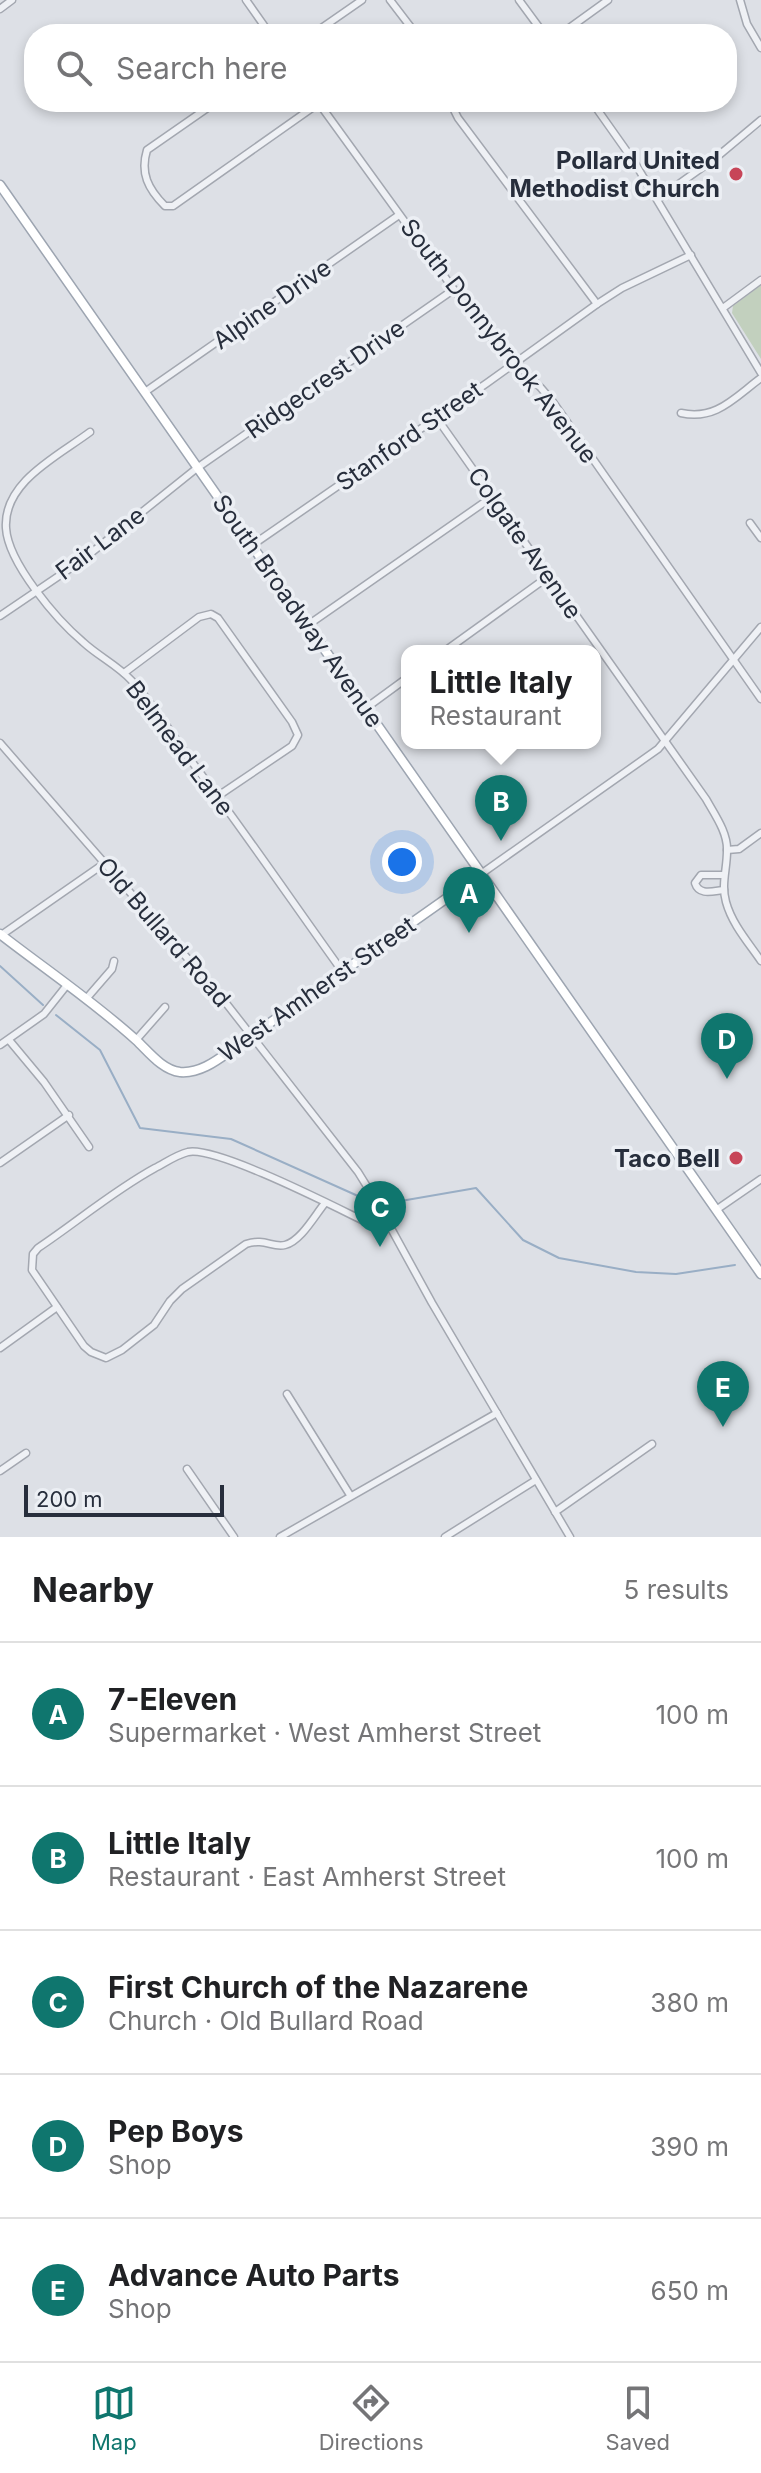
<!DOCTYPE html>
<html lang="en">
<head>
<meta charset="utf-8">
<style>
  :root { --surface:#fff; --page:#f2f2f2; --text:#202124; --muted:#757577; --line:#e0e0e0; --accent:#0f766e }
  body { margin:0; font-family:Inter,sans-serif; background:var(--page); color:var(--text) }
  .scale { position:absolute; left:24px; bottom:20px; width:200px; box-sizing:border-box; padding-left:8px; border:4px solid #272e3c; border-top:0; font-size:22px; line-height:28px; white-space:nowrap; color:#272e3c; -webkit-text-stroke:6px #eceff4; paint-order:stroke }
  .you { position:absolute; left:402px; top:862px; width:28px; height:28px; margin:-20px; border:6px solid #fff; border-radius:50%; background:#1a73e8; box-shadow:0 0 0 12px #1a73e833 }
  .badge { display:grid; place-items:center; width:52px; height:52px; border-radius:50%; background:var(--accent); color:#fff; font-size:26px; font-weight:700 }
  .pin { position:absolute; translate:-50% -66px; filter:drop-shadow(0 2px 4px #0008) }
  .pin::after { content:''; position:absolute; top:42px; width:28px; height:24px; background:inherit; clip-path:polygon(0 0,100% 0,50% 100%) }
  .popup { position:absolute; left:401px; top:645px; width:200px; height:104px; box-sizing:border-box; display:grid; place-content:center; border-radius:16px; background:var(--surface); filter:drop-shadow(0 2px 6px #0005); font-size:26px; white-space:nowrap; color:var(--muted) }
  .popup b { font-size:30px; color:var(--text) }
  .popup::after { content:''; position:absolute; left:50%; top:100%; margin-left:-16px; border:16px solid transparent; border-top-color:var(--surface) }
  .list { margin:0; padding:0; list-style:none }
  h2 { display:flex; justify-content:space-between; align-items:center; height:104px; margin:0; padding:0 32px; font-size:34px }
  h2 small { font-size:26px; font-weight:400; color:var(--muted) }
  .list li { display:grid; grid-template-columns:52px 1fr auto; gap:24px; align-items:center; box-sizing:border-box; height:144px; padding:0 32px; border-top:2px solid var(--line) }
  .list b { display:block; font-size:30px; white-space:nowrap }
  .list p { margin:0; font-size:26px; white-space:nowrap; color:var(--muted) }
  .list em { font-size:26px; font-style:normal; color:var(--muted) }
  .icon { flex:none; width:44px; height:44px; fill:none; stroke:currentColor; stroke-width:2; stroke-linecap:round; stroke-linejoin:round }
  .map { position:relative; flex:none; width:761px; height:1537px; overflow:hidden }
  .search { position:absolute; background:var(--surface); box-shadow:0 4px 12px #0003; left:24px; right:24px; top:24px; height:88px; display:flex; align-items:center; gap:20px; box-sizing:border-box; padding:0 28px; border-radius:32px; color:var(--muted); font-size:30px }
  .sheet { height:824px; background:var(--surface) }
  nav { display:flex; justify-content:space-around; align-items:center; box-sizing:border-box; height:112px; border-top:2px solid var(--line); background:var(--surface); font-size:22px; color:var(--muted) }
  nav a { display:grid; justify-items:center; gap:4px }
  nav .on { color:var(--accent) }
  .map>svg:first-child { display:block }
</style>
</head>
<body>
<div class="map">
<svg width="761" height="1537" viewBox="0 0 761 1537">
  <rect width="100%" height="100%" fill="#dde0e6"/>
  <polygon fill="#c2d0be" points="761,285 761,359 732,313 733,306"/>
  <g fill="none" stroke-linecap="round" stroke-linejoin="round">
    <g stroke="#99aec5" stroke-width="2">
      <polyline points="0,966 43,1005"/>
      <polyline points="56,1015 100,1050 140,1128 231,1139 358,1196"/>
      <polyline points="395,1202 476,1188 523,1240 559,1258 636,1272 676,1274 735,1265"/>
    </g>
    <g stroke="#a3a7b0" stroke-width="9">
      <g id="minor">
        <polyline points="246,0 270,34"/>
        <polyline points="390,0 416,34"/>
        <polyline points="519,0 544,34"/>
        <polyline points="740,0 747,24 761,48"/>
        <polyline points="0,9 12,0"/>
        <polyline points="313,34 362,0"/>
        <polyline points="561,34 608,0"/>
        <path d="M216,102L147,150C140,173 148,189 165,206H173L319,103"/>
        <polyline points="318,102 484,331 541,388 553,402 761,699"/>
        <polyline points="450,102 458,118 597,304"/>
        <polyline points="592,102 633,160 761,373"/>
        <polyline points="658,199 718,156 761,120"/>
        <polyline points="723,308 761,280"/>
        <polyline points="145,392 399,215"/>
        <path d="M681,413C716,421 735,397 761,378"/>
        <path d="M436,417L706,799C715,815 728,833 727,851C727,869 721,884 726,902C732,924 748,942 761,961"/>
        <path d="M90,432C58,456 3,482 6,528C8,563 57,620 83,642C98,656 117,665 131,680C153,703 170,732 189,758C242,828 291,900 342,971"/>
        <polyline points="750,523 761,538"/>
        <polyline points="251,546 487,383 597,304 622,288 691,255"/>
        <polyline points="0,616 81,561 197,468 453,290"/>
        <polyline points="308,625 492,497"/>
        <polyline points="445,651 549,576"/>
        <polyline points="124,673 199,617 211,614 218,618 292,722 298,735 292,746 218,796"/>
        <polyline points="366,708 407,678"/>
        <polyline points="0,743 222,998 358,1172 376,1201 432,1303 570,1537"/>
        <polyline points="727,850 739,849 761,833"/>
        <polyline points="481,874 658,749 761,627"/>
        <path d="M724,890C713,891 699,896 695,883L701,875H724"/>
        <polyline points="0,936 105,863"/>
        <polyline points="86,999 112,969 114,961"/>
        <polyline points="9,1040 44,1082 89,1147"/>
        <polyline points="136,1040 165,1007"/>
        <polyline points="0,1045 44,1014 67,985"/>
        <polyline points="0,1163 69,1115"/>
        <path d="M325,1203C315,1215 301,1241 285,1245C272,1248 265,1238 246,1244L182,1289L170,1301L154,1325L122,1350L106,1358L91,1352L84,1346L32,1270L33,1254L38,1248C77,1222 113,1191 155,1168C165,1163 176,1155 188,1152C216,1146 333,1206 364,1221L373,1219L383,1213"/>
        <polyline points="716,1210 761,1179"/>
        <polyline points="0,1348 57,1307"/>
        <polyline points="287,1394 350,1495"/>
        <polyline points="187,1469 234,1537"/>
        <polyline points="0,1471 26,1453"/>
        <polyline points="555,1512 652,1444"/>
        <polyline points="280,1537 497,1413"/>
        <polyline points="445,1537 536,1480"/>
      </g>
    </g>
    <g stroke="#9da5b1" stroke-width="11">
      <g id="major">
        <polyline points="0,185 761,1274"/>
        <path d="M0,934C45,969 93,1001 136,1040C148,1051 162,1070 180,1072C203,1074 222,1056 240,1044L481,874"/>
      </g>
    </g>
    <use href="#minor" stroke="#eff1f5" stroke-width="6"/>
    <use href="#major" stroke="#fff" stroke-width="8"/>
  </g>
  <g fill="#c74558" stroke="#eceff4" stroke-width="3">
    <circle cx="736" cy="174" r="8"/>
    <circle cx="736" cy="1158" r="8"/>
  </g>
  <g text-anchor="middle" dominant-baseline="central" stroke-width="7" stroke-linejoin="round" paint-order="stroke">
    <g font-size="24" font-weight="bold" fill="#272e3c" stroke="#eceff4" text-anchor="end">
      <text x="720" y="160">Pollard United<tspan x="720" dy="28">Methodist Church</tspan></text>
      <text x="720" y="1158">Taco Bell</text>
    </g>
    <g font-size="24" fill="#272e3c" stroke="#eceff4">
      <text transform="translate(272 304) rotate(-35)">Alpine Drive</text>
      <text transform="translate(499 341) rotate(52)">South Donnybrook Avenue</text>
      <text transform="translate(325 379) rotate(-35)">Ridgecrest Drive</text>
      <text transform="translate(409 436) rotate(-35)">Stanford Street</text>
      <text transform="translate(100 543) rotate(-37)">Fair Lane</text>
      <text transform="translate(525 543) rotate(55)">Colgate Avenue</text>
      <text transform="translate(298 611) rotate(55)">South Broadway Avenue</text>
      <text transform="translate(180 748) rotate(53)">Belmead Lane</text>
      <text transform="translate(164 932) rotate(49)">Old Bullard Road</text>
      <text transform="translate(317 989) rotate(-35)">West Amherst Street</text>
    </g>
  </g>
</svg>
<div class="scale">200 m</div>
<div class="you"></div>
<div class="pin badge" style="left:469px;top:933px">A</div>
<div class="pin badge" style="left:501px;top:841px">B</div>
<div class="popup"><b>Little Italy</b>Restaurant</div>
<div class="pin badge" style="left:380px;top:1247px">C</div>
<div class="pin badge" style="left:727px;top:1079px">D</div>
<div class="pin badge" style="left:723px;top:1427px">E</div>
<div class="search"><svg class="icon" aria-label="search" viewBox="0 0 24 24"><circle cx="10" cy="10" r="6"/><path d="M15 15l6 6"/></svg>Search here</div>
</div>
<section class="sheet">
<h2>Nearby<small>5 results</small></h2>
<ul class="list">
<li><span class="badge">A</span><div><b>7-Eleven</b><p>Supermarket · West Amherst Street</p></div><em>100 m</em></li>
<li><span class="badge">B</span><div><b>Little Italy</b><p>Restaurant · East Amherst Street</p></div><em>100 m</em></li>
<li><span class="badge">C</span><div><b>First Church of the Nazarene</b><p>Church · Old Bullard Road</p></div><em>380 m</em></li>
<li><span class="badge">D</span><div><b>Pep Boys</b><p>Shop</p></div><em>390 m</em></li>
<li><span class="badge">E</span><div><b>Advance Auto Parts</b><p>Shop</p></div><em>650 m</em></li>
</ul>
</section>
<nav>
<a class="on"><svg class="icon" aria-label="map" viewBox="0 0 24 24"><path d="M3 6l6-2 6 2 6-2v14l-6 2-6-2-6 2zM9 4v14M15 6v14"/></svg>Map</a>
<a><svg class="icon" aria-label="directions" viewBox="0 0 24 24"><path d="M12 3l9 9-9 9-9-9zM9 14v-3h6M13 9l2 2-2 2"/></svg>Directions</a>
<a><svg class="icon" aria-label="saved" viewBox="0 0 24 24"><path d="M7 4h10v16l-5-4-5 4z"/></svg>Saved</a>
</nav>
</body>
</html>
